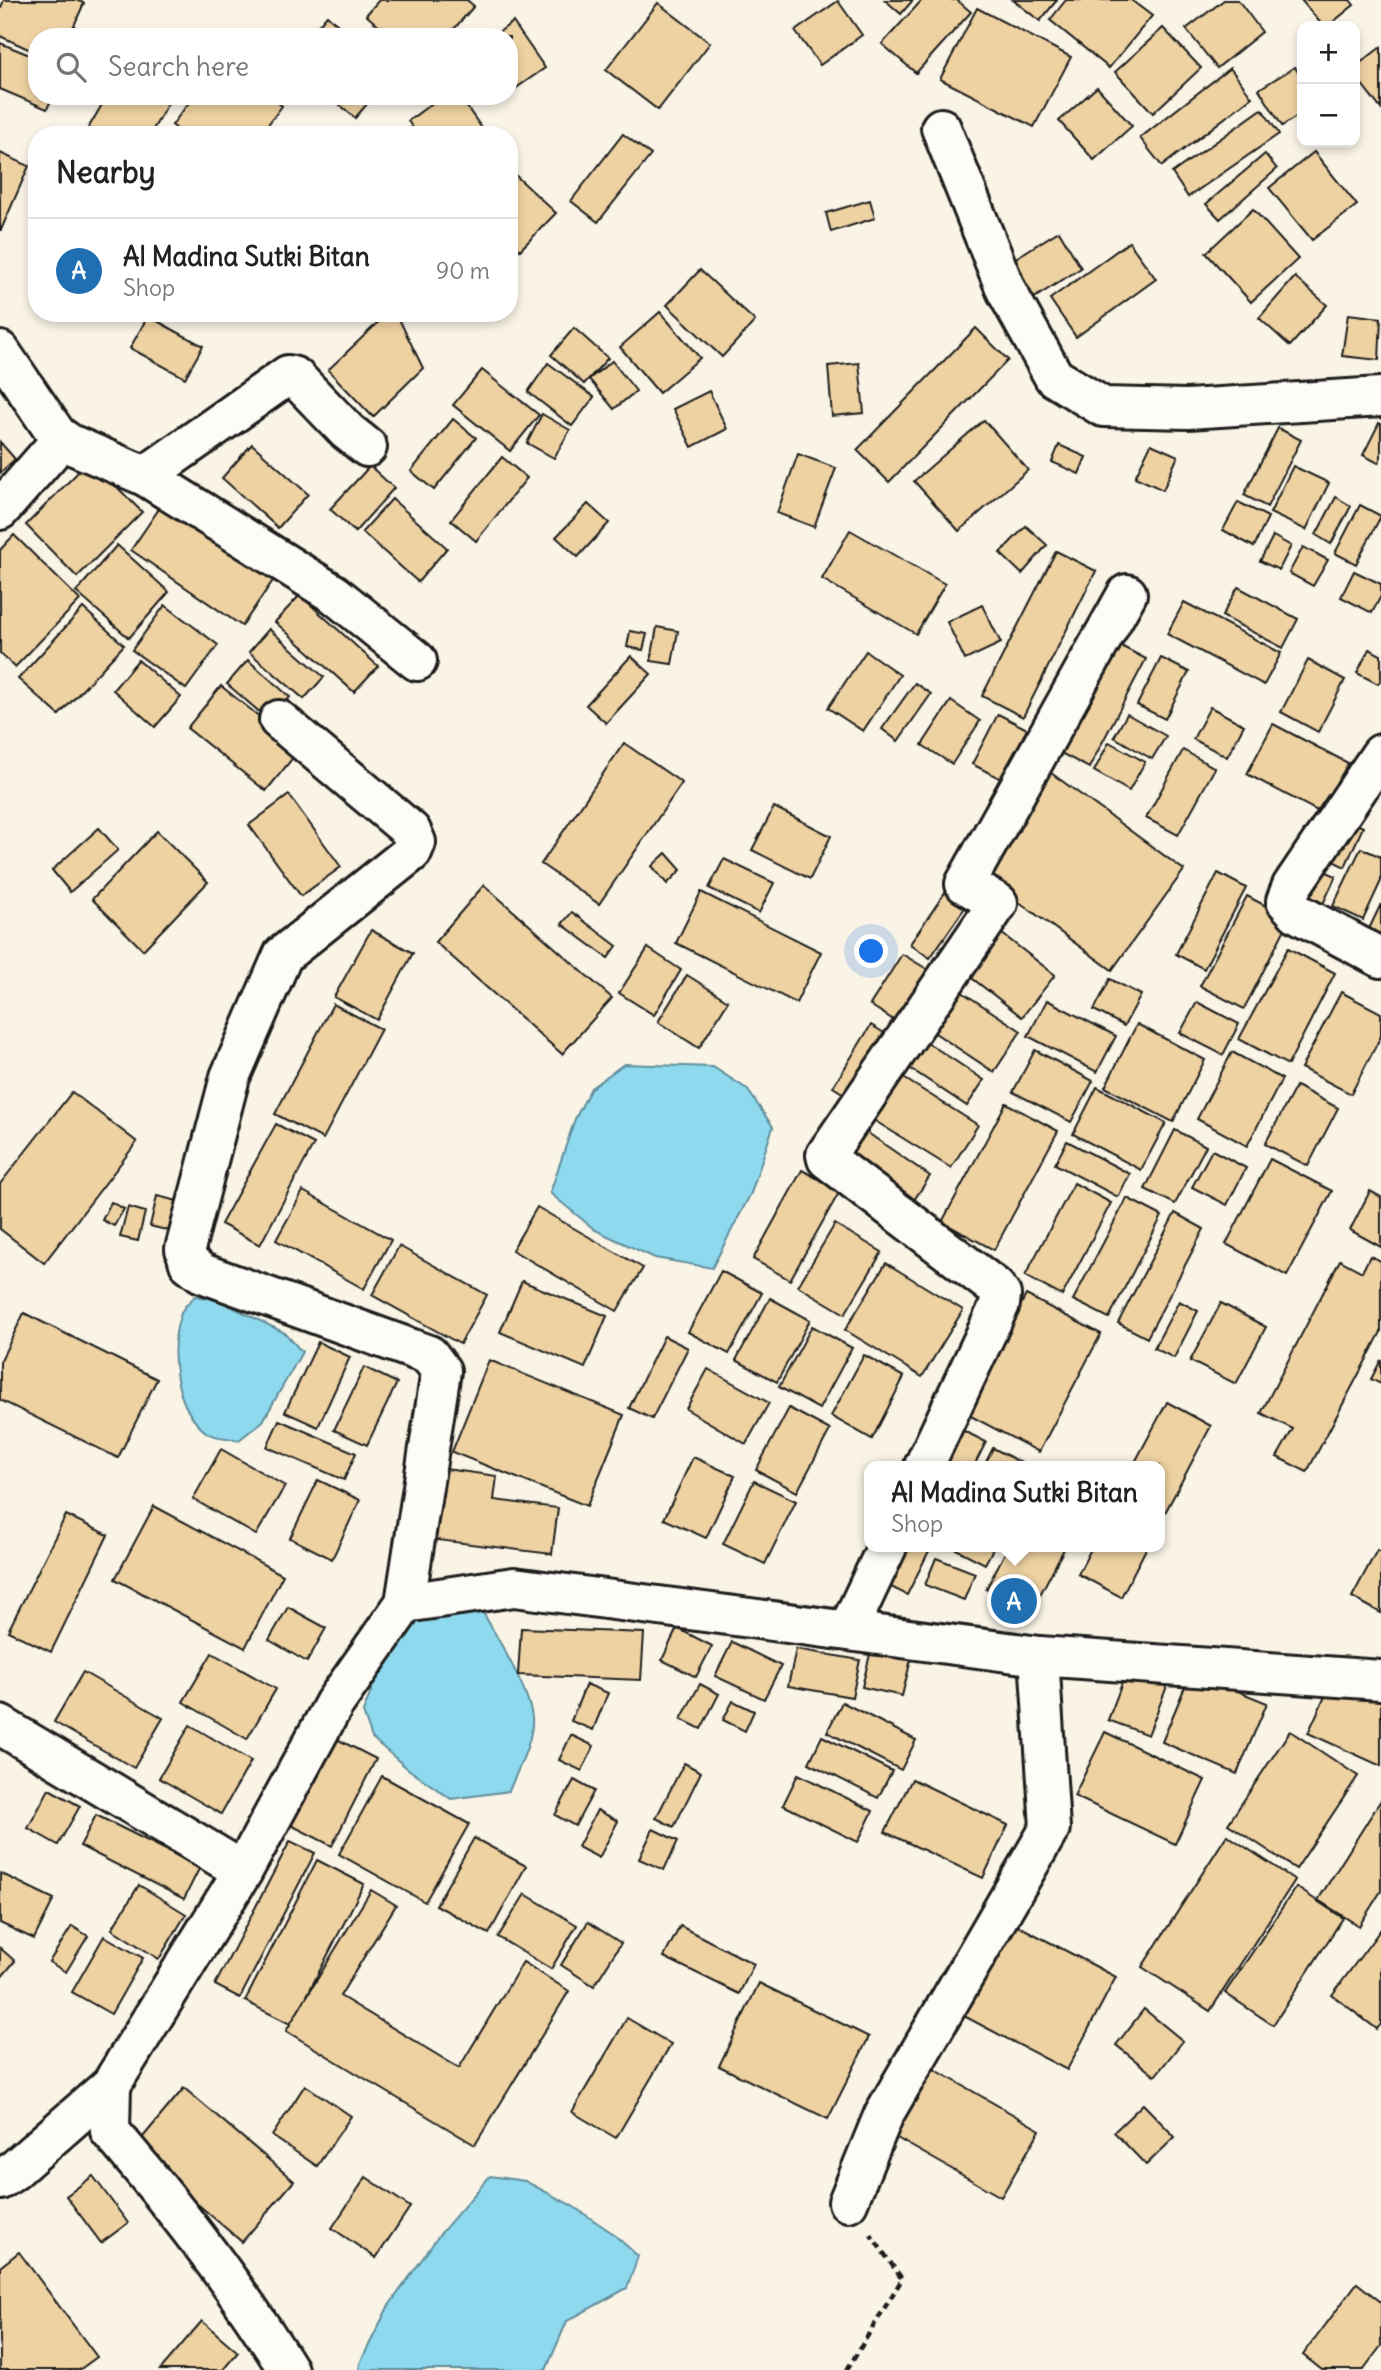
<!DOCTYPE html>
<html lang="en">
<head>
<meta charset="utf-8">
<style>
  :root { --surface:#fff; --page:#f6f6f6; --text:#222; --muted:#767676; --line:#e0e0e0; --accent:#1f6fb2 }
  body { margin:0; font-family:Delius,sans-serif; background:var(--page); color:var(--text) }
  .controls { position:absolute; right:21px; top:21px; display:grid; overflow:hidden; border-radius:14px; box-shadow:0 4px 10px #0003 }
  .controls button { width:63px; height:63px; display:grid; place-items:center; padding:0; border:0; border-bottom:2px solid var(--line); background:var(--surface); color:var(--text); font:35px sans-serif }
  .you { position:absolute; left:872px; top:952px; width:24px; height:24px; margin:-18px; border:5px solid #fff; border-radius:50%; background:#1a73e8; box-shadow:0 0 0 10px #1a73e833 }
  .badge { display:grid; place-items:center; width:46px; height:46px; border-radius:50%; background:var(--accent); color:#fff; font-size:23px; font-weight:700 }
  .pin { position:absolute; translate:-50% -50%; border:4px solid #fff; box-shadow:0 2px 7px #0006 }
  .popup { position:absolute; left:864px; top:1461px; width:301px; height:91px; box-sizing:border-box; display:grid; place-content:center; border-radius:14px; background:var(--surface); filter:drop-shadow(0 2px 5px #0005); font-size:23px; white-space:nowrap; color:var(--muted) }
  .popup b { font-size:26px; color:var(--text) }
  .popup::after { content:''; position:absolute; left:50%; top:100%; margin-left:-14px; border:14px solid transparent; border-top-color:var(--surface) }
  .list { margin:0; padding:0; list-style:none }
  h2 { display:flex; justify-content:space-between; align-items:center; height:91px; margin:0; padding:0 28px; font-size:30px }
  h2 small { font-size:23px; font-weight:400; color:var(--muted) }
  .list li { display:grid; grid-template-columns:46px 1fr auto; gap:21px; align-items:center; box-sizing:border-box; height:105px; padding:0 28px; border-top:2px solid var(--line) }
  .list b { display:block; font-size:26px; white-space:nowrap }
  .list p { margin:0; font-size:23px; white-space:nowrap; color:var(--muted) }
  .list em { font-size:23px; font-style:normal; color:var(--muted) }
  .icon { flex:none; width:38px; height:38px; fill:none; stroke:currentColor; stroke-width:2; stroke-linecap:round; stroke-linejoin:round }
  .map { position:relative; flex:none; width:1381px; height:2370px; overflow:hidden }
  .search { position:absolute; background:var(--surface); box-shadow:0 4px 10px #0003; left:28px; top:28px; width:490px; height:77px; display:flex; align-items:center; gap:18px; box-sizing:border-box; padding:0 24px; border-radius:28px; color:var(--muted); font-size:26px }
  .panel { position:absolute; background:var(--surface); box-shadow:0 4px 10px #0003; left:28px; top:126px; width:490px; height:196px; border-radius:28px }
  .map>svg:first-child { display:block }
</style>
</head>
<body>
<div class="map">
<svg width="1381" height="2370" viewBox="0 0 1381 2370">
  <rect width="100%" height="100%" fill="#faf4e6"/>
  <filter id="ink" filterUnits="userSpaceOnUse"><feTurbulence type="fractalNoise" baseFrequency=".0143" numOctaves="2"/><feDisplacementMap in="SourceGraphic" scale="14" xChannelSelector="R" yChannelSelector="G"/><feConvolveMatrix kernelMatrix="1 2 1 2 8 2 1 2 1" color-interpolation-filters="sRGB"/></filter>
  <g filter="url(#ink)">
    <g fill="#8ed9ee" stroke="#608d9a" stroke-width="2">
      <polygon points="624,1064 713,1067 747,1089 773,1127 751,1193 712,1268 655,1258 595,1230 550,1193 575,1119 591,1088"/>
      <path d="M195,1296L216,1299L285,1333L302,1352L263,1421L239,1440C229,1438 215,1438 207,1433C174,1408 168,1350 181,1313C184,1306 191,1301 195,1296Z"/>
      <path d="M478,1603C493,1632 529,1687 532,1718C534,1740 517,1771 509,1791L451,1799L408,1769L372,1738L363,1712L387,1651L410,1621Z"/>
      <polygon points="490,2176 525,2181 571,2205 611,2232 638,2256 627,2288 567,2321 546,2370 359,2370 360,2363 388,2307 440,2234"/>
    </g>
    <g fill="#eed2a2" stroke="#1c1c1c" stroke-width="2">
      <polygon points="4,0 76,0 84,3 69,37 37,37 37,53 0,36 0,10"/>
      <polygon points="379,0 467,0 474,6 447,37 391,37 366,15"/>
      <polygon points="885,0 913,0 901,14"/>
      <polygon points="922,0 957,0 971,12 916,73 882,44"/>
      <polygon points="1013,0 1057,0 1040,21"/>
      <polygon points="1066,0 1131,0 1152,16 1109,68 1050,20"/>
      <polygon points="1224,0 1238,0 1262,32 1217,68 1186,29"/>
      <polygon points="1301,0 1350,0 1354,5 1328,26 1323,26"/>
      <polygon points="838,1 862,35 820,65 795,31"/>
      <polygon points="658,3 710,43 658,110 606,70"/>
      <polygon points="977,8 1071,57 1034,127 940,79"/>
      <polygon points="327,15 351,37 308,37"/>
      <polygon points="513,22 545,68 509,93 509,37 492,37"/>
      <polygon points="1163,28 1201,68 1153,113 1115,72"/>
      <polygon points="0,43 37,58 37,96 53,96 47,109 0,89"/>
      <polygon points="1381,47 1381,109 1355,75 1355,67"/>
      <polygon points="1295,67 1302,79 1302,113 1282,126 1259,89"/>
      <polygon points="1230,68 1252,97 1162,166 1140,138"/>
      <polygon points="1097,87 1132,126 1094,160 1059,121"/>
      <polygon points="107,96 172,96 150,135 91,135 86,132"/>
      <polygon points="194,96 270,96 282,106 260,135 184,135 172,125"/>
      <polygon points="330,96 374,96 355,118"/>
      <polygon points="442,96 459,96 486,134 418,135 408,121"/>
      <polygon points="1262,109 1279,134 1188,197 1172,173"/>
      <polygon points="623,134 651,155 598,222 571,201"/>
      <polygon points="1314,152 1357,205 1312,240 1269,188"/>
      <polygon points="0,153 29,166 1,230 0,230"/>
      <polygon points="1265,154 1277,169 1220,219 1206,204"/>
      <polygon points="514,174 556,213 520,250 509,239 509,179"/>
      <polygon points="870,200 875,218 831,232 826,213"/>
      <polygon points="1253,209 1298,259 1251,302 1206,253"/>
      <polygon points="1059,231 1081,268 1034,298 1011,261"/>
      <polygon points="1129,242 1156,279 1076,337 1050,299"/>
      <polygon points="700,270 755,321 722,357 667,305"/>
      <polygon points="1295,277 1327,305 1290,346 1259,318"/>
      <polygon points="660,312 700,358 659,393 620,347"/>
      <polygon points="388,313 396,313 423,368 373,417 328,370"/>
      <polygon points="1348,314 1381,318 1379,360 1342,356"/>
      <polygon points="148,316 203,346 185,378 130,348"/>
      <polygon points="574,328 608,358 584,384 551,355"/>
      <polygon points="976,328 1008,360 889,482 857,450"/>
      <polygon points="612,361 636,391 614,409 589,379"/>
      <polygon points="548,363 594,397 572,426 528,392"/>
      <polygon points="859,363 864,413 832,416 828,366"/>
      <polygon points="482,370 539,415 510,451 453,405"/>
      <polygon points="709,391 727,429 692,447 673,409"/>
      <polygon points="542,414 570,430 554,458 527,443"/>
      <polygon points="453,419 476,438 434,490 411,471"/>
      <polygon points="984,420 1028,470 959,531 914,481"/>
      <polygon points="1379,423 1381,424 1381,457 1378,463 1363,455"/>
      <polygon points="1278,428 1301,440 1267,507 1244,495"/>
      <polygon points="0,442 15,459 0,473"/>
      <polygon points="252,444 308,494 278,528 222,478"/>
      <polygon points="1151,444 1178,456 1163,490 1135,477"/>
      <polygon points="1059,445 1086,457 1079,474 1052,462"/>
      <polygon points="798,454 836,468 814,527 777,513"/>
      <polygon points="502,457 527,478 476,541 451,520"/>
      <polygon points="90,460 142,512 77,577 26,525"/>
      <polygon points="370,466 394,488 355,532 330,509"/>
      <polygon points="1293,466 1329,483 1306,530 1270,513"/>
      <polygon points="1336,497 1351,506 1331,544 1316,535"/>
      <polygon points="392,499 447,548 418,582 362,532"/>
      <polygon points="165,500 276,576 242,626 131,550"/>
      <polygon points="1238,502 1268,517 1254,547 1223,530"/>
      <polygon points="588,504 609,523 578,557 556,537"/>
      <polygon points="1360,505 1381,516 1356,564 1335,553"/>
      <polygon points="1026,526 1047,545 1022,574 1000,553"/>
      <polygon points="850,530 945,584 916,634 822,579"/>
      <polygon points="14,535 80,600 15,667 0,653 0,550"/>
      <polygon points="1273,536 1291,546 1279,570 1260,561"/>
      <polygon points="117,545 169,592 129,638 76,592"/>
      <polygon points="1303,547 1328,560 1313,586 1289,573"/>
      <polygon points="1056,551 1096,571 1023,717 982,696"/>
      <polygon points="1354,571 1381,584 1381,596 1372,613 1341,597"/>
      <polygon points="1238,587 1298,619 1283,648 1222,616"/>
      <polygon points="300,595 378,666 354,692 275,622"/>
      <polygon points="1184,602 1281,653 1264,685 1167,634"/>
      <polygon points="165,605 218,645 186,689 132,650"/>
      <polygon points="982,605 1001,643 965,660 947,622"/>
      <polygon points="83,608 124,645 59,715 18,679"/>
      <polygon points="657,627 678,631 672,664 651,661"/>
      <polygon points="269,629 324,677 304,699 249,652"/>
      <polygon points="630,631 647,634 643,650 627,647"/>
      <polygon points="1115,643 1146,659 1089,768 1057,751"/>
      <polygon points="1369,649 1381,655 1381,679 1378,684 1357,673"/>
      <polygon points="866,651 900,675 863,731 828,708"/>
      <polygon points="631,656 651,674 606,723 586,705"/>
      <polygon points="1161,658 1189,672 1165,719 1137,705"/>
      <polygon points="138,660 181,697 155,727 113,690"/>
      <polygon points="248,660 290,697 270,721 227,684"/>
      <polygon points="1308,660 1345,680 1318,732 1281,712"/>
      <polygon points="915,683 931,694 898,741 882,729"/>
      <polygon points="221,686 300,749 266,791 187,728"/>
      <polygon points="951,701 980,721 952,764 922,745"/>
      <polygon points="1210,707 1244,725 1227,757 1193,739"/>
      <polygon points="998,714 1027,729 1001,779 972,764"/>
      <polygon points="1127,714 1166,736 1152,759 1114,737"/>
      <polygon points="1273,724 1348,763 1321,813 1247,774"/>
      <polygon points="1109,742 1145,762 1129,791 1094,771"/>
      <polygon points="624,743 682,783 599,904 541,864"/>
      <polygon points="1183,750 1215,768 1178,835 1146,818"/>
      <polygon points="1047,770 1184,870 1112,970 975,870"/>
      <polygon points="289,795 341,867 301,896 249,825"/>
      <polygon points="774,807 831,836 810,879 752,850"/>
      <polygon points="1350,821 1363,827 1345,867 1331,860"/>
      <polygon points="99,828 118,850 70,892 52,870"/>
      <polygon points="157,831 208,882 143,950 92,899"/>
      <polygon points="1361,848 1381,857 1381,881 1363,920 1333,906"/>
      <polygon points="666,853 681,870 667,884 652,866"/>
      <polygon points="724,859 774,883 759,913 709,888"/>
      <polygon points="1320,869 1336,876 1323,904 1307,897"/>
      <polygon points="1218,873 1246,888 1204,969 1176,954"/>
      <polygon points="484,885 612,998 562,1054 435,942"/>
      <polygon points="948,888 968,903 930,958 910,944"/>
      <polygon points="701,892 821,952 796,1003 676,943"/>
      <polygon points="1247,896 1290,919 1244,1009 1200,986"/>
      <polygon points="1381,904 1381,937 1368,931"/>
      <polygon points="572,912 617,946 608,958 562,924"/>
      <polygon points="371,930 413,953 377,1020 334,997"/>
      <polygon points="1001,933 1055,975 1022,1017 968,975"/>
      <polygon points="648,948 681,970 654,1015 619,993"/>
      <polygon points="1288,948 1335,973 1288,1065 1239,1039"/>
      <polygon points="902,954 932,972 900,1024 870,1005"/>
      <polygon points="687,975 728,1001 699,1048 658,1022"/>
      <polygon points="1110,979 1141,995 1124,1026 1094,1010"/>
      <polygon points="956,988 1021,1031 994,1072 929,1029"/>
      <polygon points="1341,992 1381,1013 1381,1036 1351,1094 1301,1068"/>
      <polygon points="1047,1000 1116,1036 1097,1072 1028,1036"/>
      <polygon points="1197,1002 1239,1024 1223,1055 1180,1033"/>
      <polygon points="333,1004 381,1029 323,1139 275,1114"/>
      <polygon points="1137,1024 1205,1060 1173,1122 1105,1087"/>
      <polygon points="871,1025 891,1037 852,1099 833,1087"/>
      <polygon points="919,1037 984,1080 967,1106 902,1063"/>
      <polygon points="1035,1050 1093,1081 1071,1122 1013,1092"/>
      <polygon points="1232,1052 1282,1079 1247,1146 1197,1119"/>
      <polygon points="894,1072 978,1125 951,1168 867,1116"/>
      <polygon points="1296,1086 1338,1108 1308,1166 1265,1144"/>
      <polygon points="1097,1087 1166,1123 1141,1170 1073,1134"/>
      <polygon points="72,1092 137,1142 44,1263 0,1229 0,1184"/>
      <polygon points="1006,1103 1058,1131 994,1250 942,1222"/>
      <polygon points="276,1124 314,1144 260,1245 221,1224"/>
      <polygon points="1175,1130 1206,1146 1175,1204 1145,1189"/>
      <polygon points="865,1131 930,1176 914,1200 848,1154"/>
      <polygon points="1067,1141 1130,1174 1118,1197 1055,1164"/>
      <polygon points="1212,1150 1246,1168 1227,1205 1192,1187"/>
      <polygon points="1270,1159 1332,1191 1287,1276 1226,1244"/>
      <polygon points="802,1170 840,1191 790,1280 753,1259"/>
      <polygon points="1074,1183 1111,1203 1062,1296 1025,1276"/>
      <polygon points="303,1191 391,1240 364,1289 276,1240"/>
      <polygon points="1370,1191 1381,1197 1381,1247 1350,1230"/>
      <polygon points="157,1196 182,1202 174,1232 150,1226"/>
      <polygon points="1127,1198 1162,1216 1109,1318 1073,1300"/>
      <polygon points="111,1202 124,1209 114,1226 102,1220"/>
      <polygon points="128,1207 145,1212 138,1241 120,1237"/>
      <polygon points="537,1207 643,1268 617,1311 512,1250"/>
      <polygon points="1175,1213 1204,1229 1147,1338 1118,1323"/>
      <polygon points="835,1224 882,1252 845,1314 798,1286"/>
      <polygon points="399,1246 487,1295 460,1344 372,1295"/>
      <polygon points="1370,1256 1381,1261 1381,1332 1307,1472 1277,1457 1293,1429 1261,1413 1340,1260 1362,1272"/>
      <polygon points="886,1263 963,1310 922,1377 845,1330"/>
      <polygon points="721,1271 762,1293 729,1354 688,1332"/>
      <polygon points="522,1281 607,1316 585,1368 500,1332"/>
      <polygon points="1026,1295 1101,1334 1039,1452 965,1413"/>
      <polygon points="770,1298 810,1320 777,1382 736,1360"/>
      <polygon points="1179,1301 1198,1311 1174,1358 1154,1348"/>
      <polygon points="1221,1303 1266,1327 1236,1384 1190,1361"/>
      <polygon points="24,1313 157,1379 118,1458 0,1400 0,1362"/>
      <polygon points="812,1326 852,1348 819,1409 779,1387"/>
      <polygon points="664,1336 688,1348 652,1419 629,1408"/>
      <polygon points="318,1342 350,1357 318,1427 285,1412"/>
      <polygon points="864,1355 904,1377 872,1439 831,1416"/>
      <polygon points="489,1360 624,1415 587,1506 452,1452"/>
      <polygon points="1381,1360 1381,1384 1371,1379"/>
      <polygon points="364,1367 397,1383 367,1445 334,1430"/>
      <polygon points="708,1369 769,1403 746,1444 686,1409"/>
      <polygon points="1167,1402 1211,1426 1159,1524 1159,1466 1133,1466"/>
      <polygon points="789,1408 830,1430 797,1492 756,1470"/>
      <polygon points="279,1420 356,1453 344,1480 267,1447"/>
      <polygon points="954,1426 986,1442 974,1466 933,1466"/>
      <polygon points="993,1448 1027,1466 984,1466"/>
      <polygon points="221,1449 285,1486 256,1535 193,1499"/>
      <polygon points="693,1457 735,1476 706,1538 664,1519"/>
      <polygon points="438,1468 497,1476 494,1500 558,1508 552,1554 429,1539"/>
      <polygon points="318,1480 360,1500 332,1559 290,1538"/>
      <polygon points="754,1481 796,1501 765,1564 723,1544"/>
      <polygon points="154,1506 283,1575 245,1648 115,1579"/>
      <polygon points="66,1515 108,1535 51,1652 8,1631"/>
      <polygon points="891,1547 931,1547 907,1595 875,1579"/>
      <polygon points="952,1547 994,1547 985,1564"/>
      <polygon points="1008,1547 1065,1547 1031,1612 986,1589"/>
      <polygon points="1092,1547 1147,1547 1121,1597 1078,1574"/>
      <polygon points="1377,1550 1381,1553 1381,1613 1352,1597"/>
      <polygon points="936,1558 975,1573 964,1600 925,1585"/>
      <polygon points="288,1607 326,1628 307,1662 269,1640"/>
      <polygon points="521,1628 644,1633 641,1680 518,1675"/>
      <polygon points="677,1628 712,1646 696,1677 662,1660"/>
      <polygon points="732,1642 781,1666 764,1699 715,1676"/>
      <polygon points="872,1646 912,1655 902,1696 862,1687"/>
      <polygon points="796,1649 860,1660 852,1697 788,1686"/>
      <polygon points="212,1653 276,1689 247,1739 183,1702"/>
      <polygon points="1129,1665 1169,1681 1148,1735 1108,1720"/>
      <polygon points="83,1672 163,1718 134,1768 54,1722"/>
      <polygon points="1191,1672 1267,1703 1237,1774 1162,1742"/>
      <polygon points="1334,1677 1381,1698 1381,1766 1308,1733"/>
      <polygon points="586,1684 608,1693 593,1730 571,1721"/>
      <polygon points="700,1684 719,1694 701,1729 681,1719"/>
      <polygon points="733,1701 754,1711 745,1731 723,1720"/>
      <polygon points="842,1702 916,1740 901,1770 827,1732"/>
      <polygon points="190,1725 251,1761 221,1814 159,1778"/>
      <polygon points="1290,1731 1358,1776 1296,1869 1228,1824"/>
      <polygon points="1105,1732 1205,1780 1175,1844 1074,1796"/>
      <polygon points="571,1735 594,1746 582,1771 559,1760"/>
      <polygon points="822,1736 892,1771 878,1798 809,1763"/>
      <polygon points="333,1737 376,1759 332,1846 289,1824"/>
      <polygon points="684,1763 701,1772 674,1827 656,1818"/>
      <polygon points="798,1774 873,1811 858,1842 783,1805"/>
      <polygon points="382,1776 469,1824 425,1902 339,1854"/>
      <polygon points="912,1779 1008,1825 983,1878 885,1832"/>
      <polygon points="574,1780 594,1791 575,1826 555,1815"/>
      <polygon points="49,1789 80,1806 58,1845 28,1828"/>
      <polygon points="1381,1800 1381,1891 1359,1926 1318,1900"/>
      <polygon points="597,1810 618,1821 599,1858 578,1847"/>
      <polygon points="96,1815 200,1867 184,1899 80,1846"/>
      <polygon points="653,1829 678,1841 664,1870 639,1859"/>
      <polygon points="1227,1835 1295,1880 1210,2011 1142,1967"/>
      <polygon points="474,1838 526,1866 489,1934 436,1905"/>
      <polygon points="290,1841 315,1853 240,1998 215,1985"/>
      <polygon points="317,1860 364,1884 292,2025 245,2001"/>
      <polygon points="0,1873 54,1899 34,1939 0,1923"/>
      <polygon points="139,1885 186,1914 159,1959 112,1929"/>
      <polygon points="1296,1887 1343,1918 1273,2025 1225,1993"/>
      <polygon points="371,1890 396,1905 340,1996 459,2068 523,1962 569,1991 475,2145 286,2031"/>
      <polygon points="525,1894 577,1925 551,1969 498,1937"/>
      <polygon points="588,1922 621,1943 594,1986 561,1965"/>
      <polygon points="1011,1922 1116,1977 1067,2070 962,2015"/>
      <polygon points="72,1926 88,1936 66,1972 49,1962"/>
      <polygon points="680,1926 754,1964 739,1994 664,1957"/>
      <polygon points="1381,1929 1381,2024 1377,2029 1332,1995"/>
      <polygon points="104,1936 143,1958 111,2014 72,1992"/>
      <polygon points="0,1948 15,1961 0,1979"/>
      <polygon points="759,1983 869,2037 828,2119 719,2066"/>
      <polygon points="1144,2009 1183,2041 1155,2076 1116,2045"/>
      <polygon points="627,2018 671,2044 616,2138 572,2112"/>
      <polygon points="927,2065 1040,2130 1001,2197 888,2133"/>
      <polygon points="305,2085 351,2116 317,2166 272,2136"/>
      <polygon points="184,2088 294,2181 242,2242 133,2149"/>
      <polygon points="1143,2104 1175,2137 1146,2165 1114,2132"/>
      <polygon points="93,2176 128,2223 101,2243 66,2196"/>
      <polygon points="366,2177 410,2207 376,2258 332,2228"/>
      <polygon points="19,2252 97,2357 79,2370 0,2370 0,2267"/>
      <polygon points="1357,2283 1381,2302 1381,2346 1363,2370 1322,2370 1303,2355"/>
      <polygon points="202,2321 238,2352 223,2370 160,2370"/>
    </g>
    <g fill="none" stroke-linecap="round" stroke-linejoin="round">
      <g stroke="#1c1c1c" stroke-width="44">
        <g id="minor">
          <polyline points="941,128 1006,290 1054,377 1103,407 1188,409 1381,397"/>
          <polyline points="0,351 57,435 70,444 145,476 288,375 295,377 347,431 367,447"/>
          <polyline points="145,476 334,594 417,661"/>
          <polyline points="0,510 62,439"/>
          <polyline points="279,720 411,831 416,842 412,852 283,955 230,1077 185,1249 189,1263 202,1273 429,1355 441,1371 405,1603"/>
          <polyline points="1381,754 1292,886 1286,901 1297,913 1381,958"/>
          <polyline points="924,1466 1000,1304 1001,1295 995,1287 827,1159 826,1155 998,903 965,884 1127,594"/>
          <polyline points="848,1630 887,1547"/>
          <polyline points="0,1725 243,1871"/>
          <path d="M111,2085L110,2131C175,2207 236,2285 288,2370"/>
          <polyline points="0,2180 13,2171 111,2085 243,1871 334,1704 405,1603 514,1587 1039,1656 1381,1680"/>
          <polyline points="848,2202 884,2114 1050,1828 1039,1656"/>
        </g>
      </g>
      <polyline stroke="#1c1c1c" stroke-width="4.5" stroke-dasharray="7 5" stroke-linecap="butt" points="847,2370 902,2279 871,2235"/>
      <use href="#minor" stroke="#fdfcf7" stroke-width="38"/>
    </g>
  </g>
</svg>
<div class="controls">
<button>+</button>
<button>−</button>
</div>
<div class="you"></div>
<div class="pin badge" style="left:1014px;top:1601px">A</div>
<div class="popup"><b>Al Madina Sutki Bitan</b>Shop</div>
<div class="search"><svg class="icon" aria-label="search" viewBox="0 0 24 24"><circle cx="10" cy="10" r="6"/><path d="M15 15l6 6"/></svg>Search here</div>
<section class="panel">
<h2>Nearby<small></small></h2>
<ul class="list">
<li><span class="badge">A</span><div><b>Al Madina Sutki Bitan</b><p>Shop</p></div><em>90 m</em></li>
</ul>
</section>
</div>
</body>
</html>
